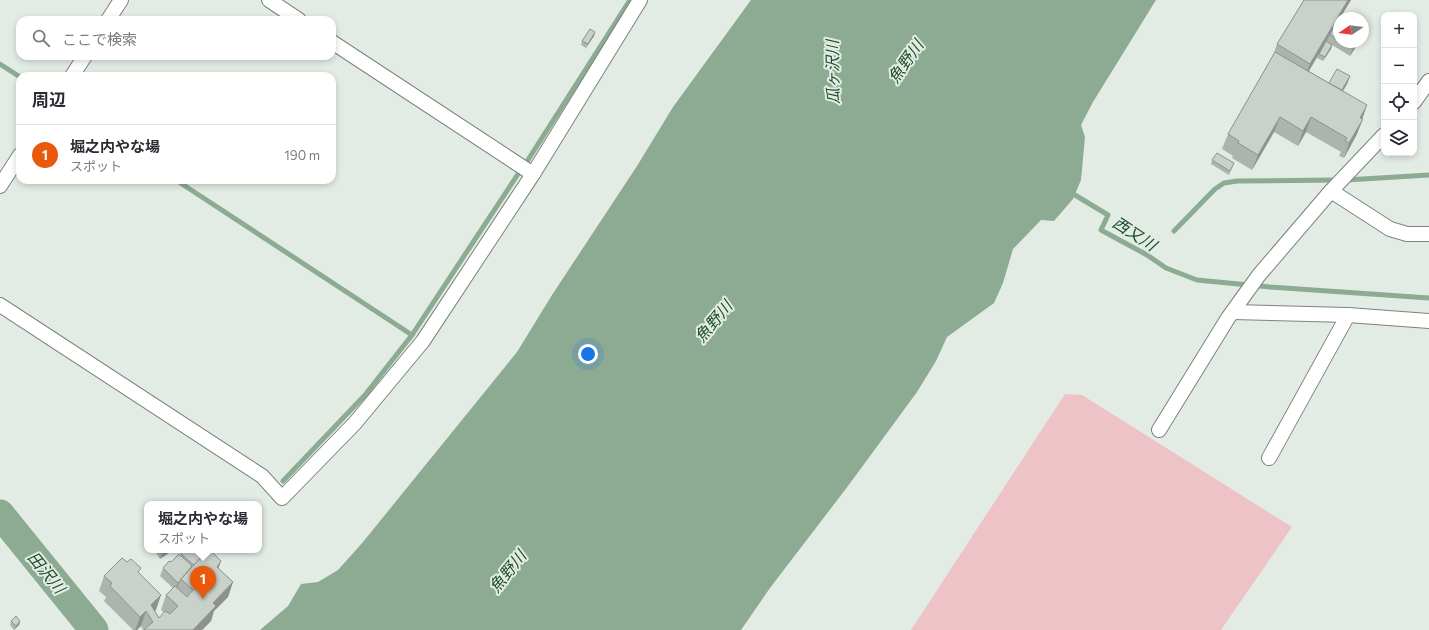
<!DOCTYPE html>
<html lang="ja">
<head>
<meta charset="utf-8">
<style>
  :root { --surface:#fff; --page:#f2f2f3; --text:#2b2b33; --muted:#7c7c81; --line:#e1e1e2; --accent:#ea580c }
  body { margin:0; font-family:Commissioner,"Noto Sans JP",sans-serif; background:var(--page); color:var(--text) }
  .controls { position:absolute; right:12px; top:12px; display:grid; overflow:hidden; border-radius:8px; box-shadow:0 2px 6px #0003 }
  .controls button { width:36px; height:36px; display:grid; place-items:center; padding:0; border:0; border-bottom:1px solid var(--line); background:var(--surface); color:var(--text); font:20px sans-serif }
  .compass { position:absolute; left:1333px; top:12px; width:36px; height:36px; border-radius:50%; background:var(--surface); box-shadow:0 2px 6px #0003; rotate:257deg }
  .you { position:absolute; left:588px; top:354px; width:14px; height:14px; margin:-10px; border:3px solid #fff; border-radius:50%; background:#1a73e8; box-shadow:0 0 0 6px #1a73e833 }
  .badge { display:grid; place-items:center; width:26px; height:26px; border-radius:50%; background:var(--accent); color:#fff; font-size:13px; font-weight:700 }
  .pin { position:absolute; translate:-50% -33px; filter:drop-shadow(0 1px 2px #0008) }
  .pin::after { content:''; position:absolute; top:21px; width:14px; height:12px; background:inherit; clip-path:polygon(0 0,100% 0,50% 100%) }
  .popup { position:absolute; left:144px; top:501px; width:118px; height:52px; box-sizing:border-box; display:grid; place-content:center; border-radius:8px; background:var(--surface); filter:drop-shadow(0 1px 3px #0005); font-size:13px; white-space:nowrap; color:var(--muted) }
  .popup b { font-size:15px; color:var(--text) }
  .popup::after { content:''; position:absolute; left:50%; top:100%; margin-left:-8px; border:8px solid transparent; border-top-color:var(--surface) }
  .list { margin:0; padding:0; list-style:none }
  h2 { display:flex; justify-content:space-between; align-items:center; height:52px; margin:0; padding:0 16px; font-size:17px }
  h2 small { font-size:13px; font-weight:400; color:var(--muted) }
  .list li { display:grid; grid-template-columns:26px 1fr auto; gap:12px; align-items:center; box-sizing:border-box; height:60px; padding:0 16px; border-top:1px solid var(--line) }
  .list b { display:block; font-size:15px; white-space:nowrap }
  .list p { margin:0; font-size:13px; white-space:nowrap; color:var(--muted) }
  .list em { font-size:13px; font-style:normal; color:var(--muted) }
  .icon { flex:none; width:22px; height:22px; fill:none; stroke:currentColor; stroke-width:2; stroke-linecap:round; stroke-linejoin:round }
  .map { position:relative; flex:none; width:1429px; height:630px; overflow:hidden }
  .search { position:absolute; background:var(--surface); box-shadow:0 2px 6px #0003; left:16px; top:16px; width:320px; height:44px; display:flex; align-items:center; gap:10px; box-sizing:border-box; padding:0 14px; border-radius:12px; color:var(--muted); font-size:15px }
  .panel { position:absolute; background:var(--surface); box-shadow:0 2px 6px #0003; left:16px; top:72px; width:320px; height:112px; border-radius:12px }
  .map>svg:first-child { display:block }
</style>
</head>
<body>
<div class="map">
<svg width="1429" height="630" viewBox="0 0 1429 630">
  <rect width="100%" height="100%" fill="#e3ece4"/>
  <polygon fill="#eec3c8" points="1065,394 1082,395 1292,527 1221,630 911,630"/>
  <polygon fill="#8cab92" points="751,0 1156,0 1093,102 1081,125 1085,137 1081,180 1073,199 1054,221 1041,220 1013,249 1003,283 994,303 947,337 936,361 917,392 848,486 770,588 741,630 260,630 288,606 301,584 318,582 338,570 363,542 517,352 552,295 637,166 673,107"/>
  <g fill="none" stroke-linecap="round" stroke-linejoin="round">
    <g stroke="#8cab92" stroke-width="5">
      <polyline points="0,64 20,77"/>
      <polyline points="526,163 630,0"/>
      <polyline points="176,180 412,335"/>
      <polyline points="1346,180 1429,175"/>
      <polyline points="1070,192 1108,215 1101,230 1147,255 1166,268 1197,280 1270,287 1429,298"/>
      <polyline points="1174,231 1215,189 1224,183 1237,181 1338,180"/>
      <polyline points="283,481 365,395 412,335 520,171"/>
    </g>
    <polyline stroke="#8cab92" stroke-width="29" points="0,514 94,630"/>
    <g stroke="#7b837c" stroke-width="16">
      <g id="street">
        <polyline points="269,0 299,20"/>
        <polyline points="108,20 121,0"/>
        <polyline points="332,42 533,174"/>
        <polyline points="72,76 85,56"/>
        <polyline points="1414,102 1429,81"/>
        <polyline points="0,186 20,155"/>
        <polyline points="1331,191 1390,229 1407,234 1429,234"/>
        <polyline points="0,305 262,476 282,498 355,423 423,341 533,174 640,0"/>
        <polyline points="1233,312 1348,315 1429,321"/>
        <polyline points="1159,430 1228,318 1259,275 1331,191 1384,135"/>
        <polyline points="1269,458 1348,315"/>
      </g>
    </g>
    <use href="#street" stroke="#fff" stroke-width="14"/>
  </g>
  <g fill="#adb4ae">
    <polygon points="1304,0 1351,0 1338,21 1339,22 1339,42 1359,42 1358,43 1350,56 1332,45 1331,49 1323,61 1317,58 1318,56 1309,71 1329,83 1350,76 1347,84 1343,91 1362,119 1357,134 1344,158 1339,156 1341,152 1306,132 1298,146 1274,132 1252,170 1232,158 1233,156 1222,149 1228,134 1273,55 1277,44"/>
    <polygon points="595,32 594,36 586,48 581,45 582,41"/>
    <polygon points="1212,160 1234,163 1229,175 1211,164"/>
    <polygon points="154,550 173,550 160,559"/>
    <polygon points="181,554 219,569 233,582 228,597 214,611 211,621 202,630 143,630 141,626 137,630 133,630 104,601 106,597 99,591 104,576 139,573 156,610 155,611 159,618 164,613 161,610 166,595 173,588 160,576 163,568 181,555"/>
    <polygon points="11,621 20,621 19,625 14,630 10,625"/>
  </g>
  <g fill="#8d928d">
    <polygon points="1348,0 1351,0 1340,18 1339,18 1339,20 1331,35 1330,34 1328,38 1304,79 1310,64"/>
    <polygon points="595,32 594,36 586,48 588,44"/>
    <polygon points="1357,42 1359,42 1350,56 1353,48"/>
    <polygon points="1332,45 1331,49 1323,61 1325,57"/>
    <polygon points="1350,76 1347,84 1335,104 1338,96"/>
    <polygon points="1367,105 1362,120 1360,118"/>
    <polygon points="1280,117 1274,132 1252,170 1258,155"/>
    <polygon points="1311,117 1306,132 1298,146 1303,131"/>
    <polygon points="1363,119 1357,134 1344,158 1349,143"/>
    <polygon points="165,550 173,550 160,559 163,551"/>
    <polygon points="221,561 216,576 217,567"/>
    <polygon points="180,581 177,588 175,590 178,583"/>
    <polygon points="233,582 228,597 214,611 211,621 202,630 193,630 213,603"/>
    <polygon points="161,595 156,610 150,616 151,605"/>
    <polygon points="146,611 141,626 137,630 135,630 140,617"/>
    <polygon points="20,621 19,625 14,630 16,626"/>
  </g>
  <g fill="#c9d1ca" stroke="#8d928d">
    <polygon points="1304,0 1348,0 1310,64 1277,44"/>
    <polygon points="1338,21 1339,22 1339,40 1330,34"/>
    <polygon points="590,29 595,32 588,44 582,41"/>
    <polygon points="1326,41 1332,45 1325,57 1319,54"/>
    <polygon points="1343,42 1357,42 1353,48"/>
    <polygon points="1275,52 1367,105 1360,118 1363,119 1349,143 1345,141 1347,138 1311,117 1303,131 1280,117 1258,155 1238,143 1239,141 1228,134"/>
    <polygon points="1337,69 1350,76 1342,90 1329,83"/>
    <polygon points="1217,153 1234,163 1230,171 1212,160"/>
    <polygon points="184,550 206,550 207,551 194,565 181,554"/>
    <polygon points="208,550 210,550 221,561 217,567 233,582 213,603 216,606 193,630 144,630 153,622 146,611 140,617 110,586 112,583 104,576 122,558 127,562 131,559 141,568 138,572 161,595 151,605 159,618 165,611 170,614 178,606 166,595 175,586 187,597 193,590 181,579"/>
    <polygon points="179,554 192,566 181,579 178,583 163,568 169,561 171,562"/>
    <polygon points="16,616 20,621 16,626 11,621"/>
  </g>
  <g text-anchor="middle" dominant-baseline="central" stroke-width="4" stroke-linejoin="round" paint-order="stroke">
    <g font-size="16" font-style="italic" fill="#1c4e2b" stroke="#e3ece4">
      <text transform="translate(905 61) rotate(-55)">魚野川</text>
      <text transform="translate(832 72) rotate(-91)">瓜ヶ沢川</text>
      <text transform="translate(1135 233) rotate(33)">西又川</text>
      <text transform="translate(713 321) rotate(-50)">魚野川</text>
      <text transform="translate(507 571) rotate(-51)">魚野川</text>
      <text transform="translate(47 572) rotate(51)">田沢川</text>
    </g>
  </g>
</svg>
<div class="controls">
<button>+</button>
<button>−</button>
<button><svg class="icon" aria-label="locate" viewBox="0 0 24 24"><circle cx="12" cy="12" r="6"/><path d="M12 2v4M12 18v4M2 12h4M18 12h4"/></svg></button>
<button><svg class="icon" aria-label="layers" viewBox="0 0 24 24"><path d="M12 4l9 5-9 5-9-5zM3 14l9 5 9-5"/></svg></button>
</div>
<svg class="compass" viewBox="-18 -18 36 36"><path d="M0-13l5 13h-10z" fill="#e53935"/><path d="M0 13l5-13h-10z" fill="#7c7c81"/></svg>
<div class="you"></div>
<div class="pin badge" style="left:203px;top:599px">1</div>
<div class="popup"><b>堀之内やな場</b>スポット</div>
<div class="search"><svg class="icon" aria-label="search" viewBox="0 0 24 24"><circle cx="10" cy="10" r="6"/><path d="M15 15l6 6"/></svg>ここで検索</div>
<section class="panel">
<h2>周辺<small></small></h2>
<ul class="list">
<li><span class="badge">1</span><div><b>堀之内やな場</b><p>スポット</p></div><em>190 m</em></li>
</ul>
</section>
</div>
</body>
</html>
